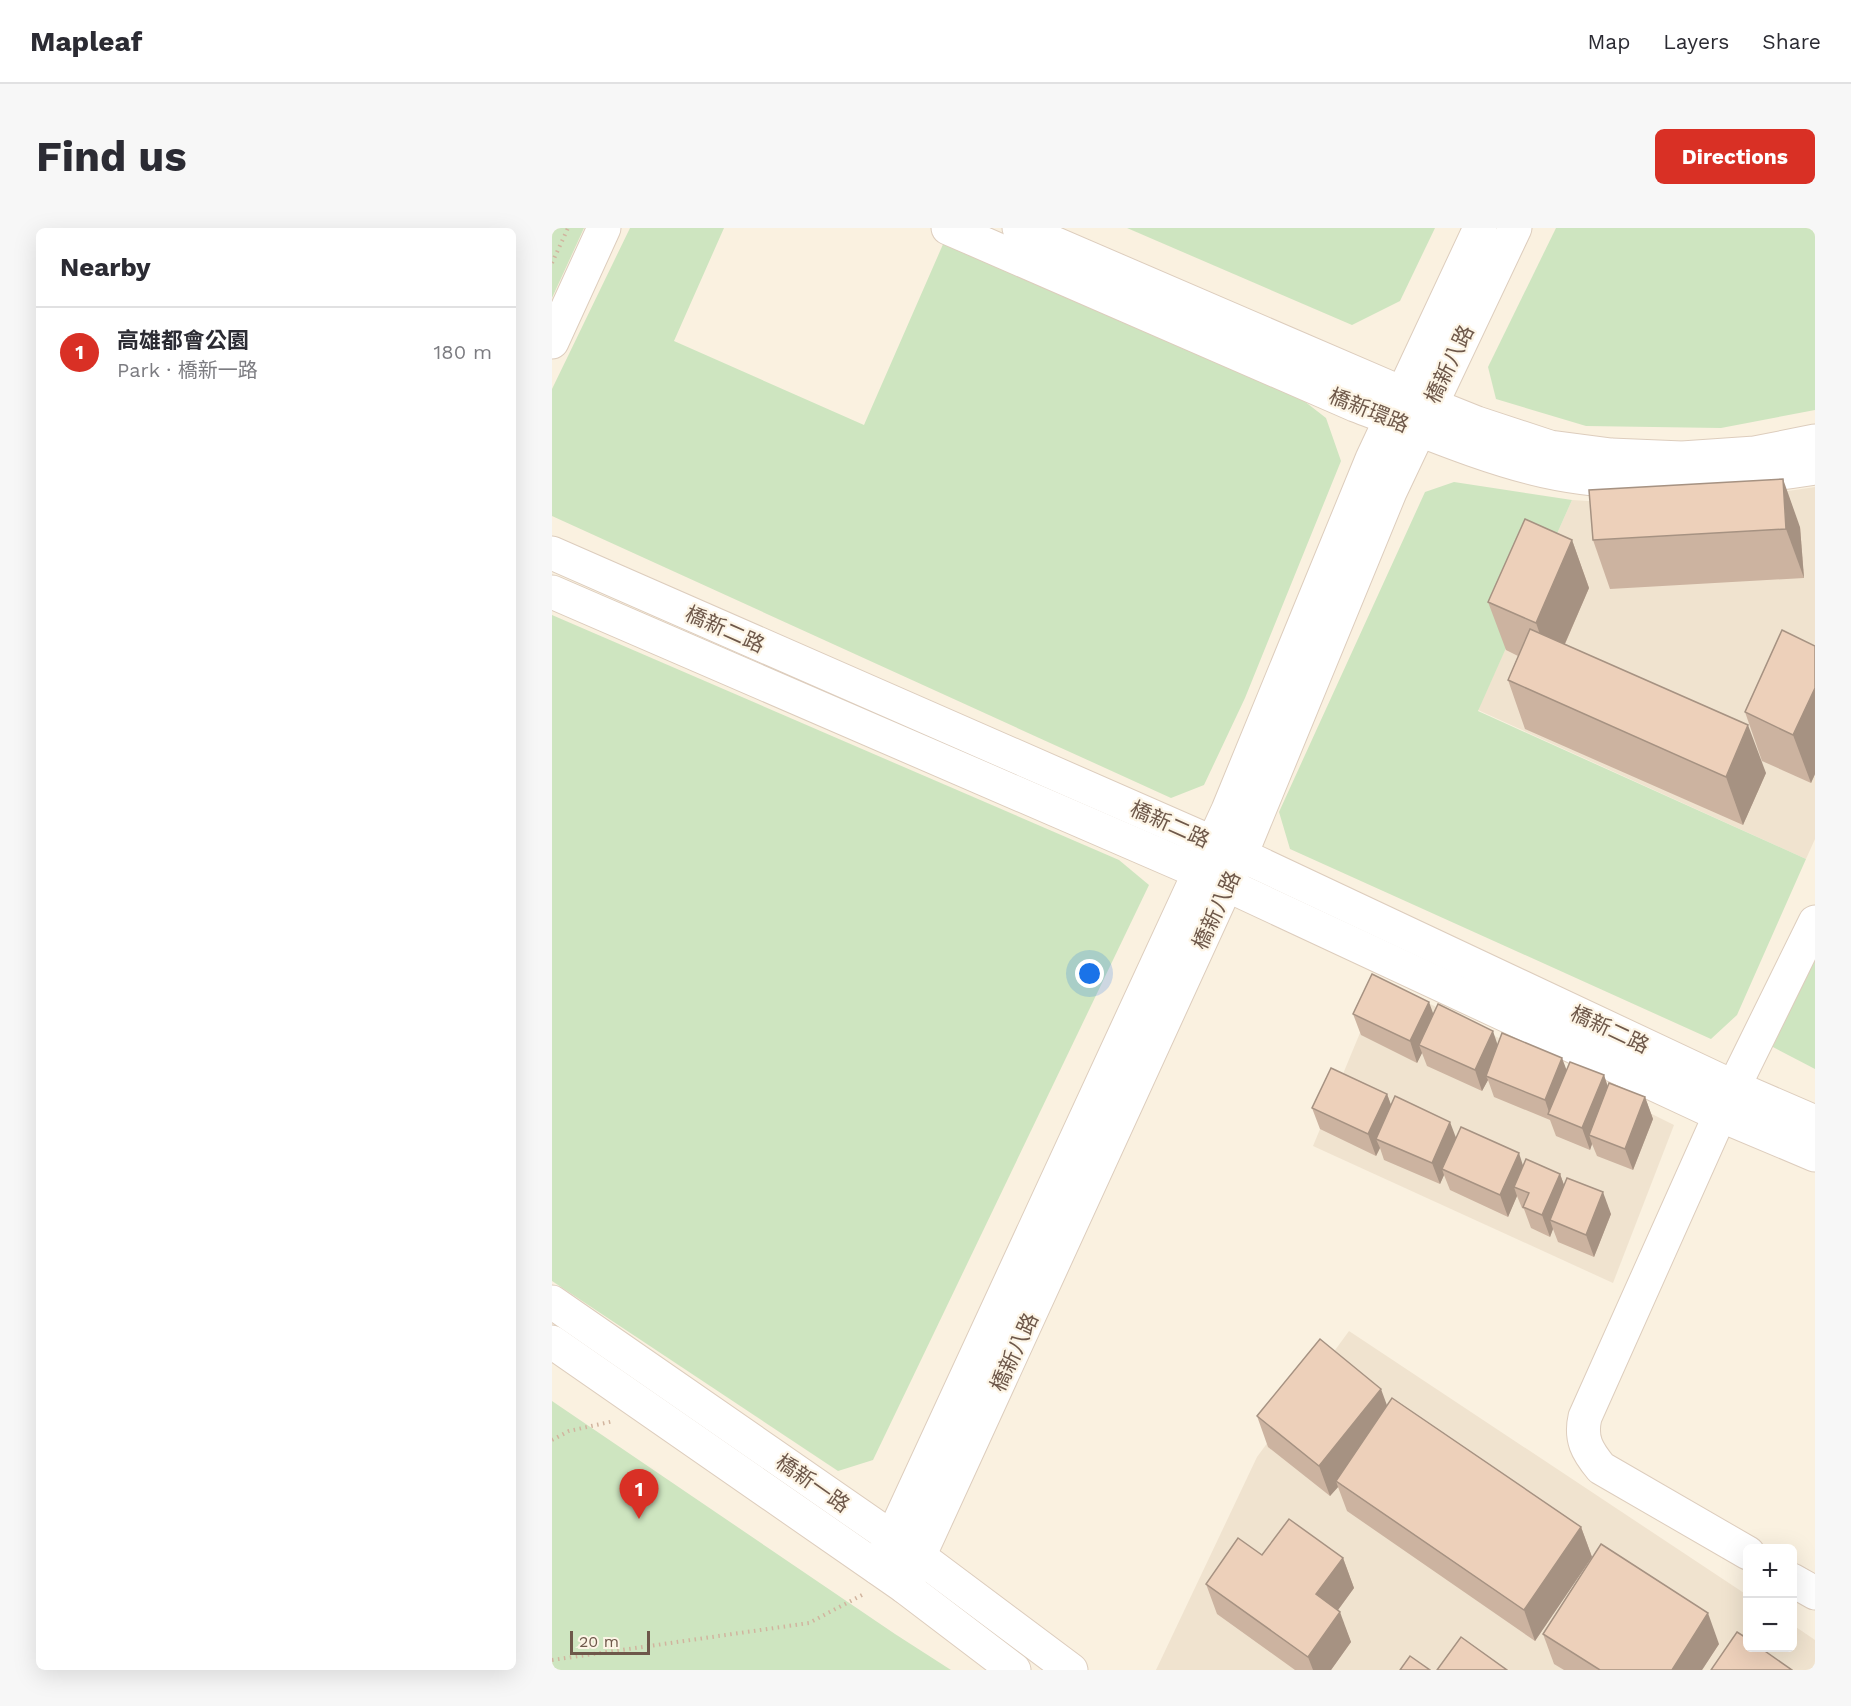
<!DOCTYPE html>
<html lang="en">
<head>
<meta charset="utf-8">
<style>
  :root { --surface:#fff; --page:#f7f7f7; --text:#2b2b33; --muted:#7c7c81; --line:#e1e1e2; --accent:#d93025 }
  body { margin:0; font-family:"Work Sans","Noto Sans TC",sans-serif; background:var(--page); color:var(--text) }
  .controls { position:absolute; right:18px; bottom:18px; display:grid; overflow:hidden; border-radius:9px; box-shadow:0 6px 24px #0002 }
  .controls button { width:54px; height:54px; display:grid; place-items:center; padding:0; border:0; border-bottom:2px solid var(--line); background:var(--surface); color:var(--text); font:30px sans-serif }
  .scale { position:absolute; left:18px; bottom:15px; width:80px; box-sizing:border-box; padding-left:6px; border:3px solid #6e584a; border-top:0; font-size:16px; line-height:21px; white-space:nowrap; color:#6e584a; -webkit-text-stroke:4px #fdf5e6; paint-order:stroke }
  .you { position:absolute; left:538px; top:746px; width:21px; height:21px; margin:-15px; border:4px solid #fff; border-radius:50%; background:#1a73e8; box-shadow:0 0 0 9px #1a73e833 }
  .badge { display:grid; place-items:center; width:39px; height:39px; border-radius:50%; background:var(--accent); color:#fff; font-size:20px; font-weight:700 }
  .pin { position:absolute; translate:-50% -50px; filter:drop-shadow(0 2px 3px #0008) }
  .pin::after { content:''; position:absolute; top:32px; width:21px; height:18px; background:inherit; clip-path:polygon(0 0,100% 0,50% 100%) }
  .list { margin:0; padding:0; list-style:none }
  h2 { display:flex; justify-content:space-between; align-items:center; height:78px; margin:0; padding:0 24px; font-size:26px }
  h2 small { font-size:20px; font-weight:400; color:var(--muted) }
  .list li { display:grid; grid-template-columns:39px 1fr auto; gap:18px; align-items:center; box-sizing:border-box; height:90px; padding:0 24px; border-top:2px solid var(--line) }
  .list b { display:block; font-size:22px; white-space:nowrap }
  .list p { margin:0; font-size:20px; white-space:nowrap; color:var(--muted) }
  .list em { font-size:20px; font-style:normal; color:var(--muted) }
  .map { position:relative; flex:none; width:1263px; height:1442px; overflow:hidden; border-radius:9px }
  header { display:flex; align-items:center; gap:36px; box-sizing:border-box; height:84px; padding:0 30px; background:var(--surface); border-bottom:2px solid var(--line) }
  header strong { font-size:28px }
  nav { display:flex; gap:33px; margin-inline-start:auto; font-size:21px }
  .intro { display:flex; align-items:center; justify-content:space-between; box-sizing:border-box; height:144px; padding:0 36px }
  h1 { margin:0; font-size:42px }
  .button { padding:15px 27px; border-radius:9px; background:var(--accent); color:#fff; font-size:21px; font-weight:700 }
  main { display:flex; gap:36px; padding:0 36px }
  aside { flex:1; background:var(--surface); border-radius:9px; box-shadow:0 6px 24px #0002 }
  .map>svg:first-child { display:block }
</style>
</head>
<body>
<header>
<strong>Mapleaf</strong>
<nav><a>Map</a><a>Layers</a><a>Share</a></nav>
</header>
<div class="intro"><h1>Find us</h1><a class="button">Directions</a></div>
<main>
<aside>
<h2>Nearby<small></small></h2>
<ul class="list">
<li><span class="badge">1</span><div><b>高雄都會公園</b><p>Park · 橋新一路</p></div><em>180 m</em></li>
</ul>
</aside>
<div class="map">
<svg width="1263" height="1442" viewBox="0 0 1263 1442">
  <rect width="100%" height="100%" fill="#faf1e0"/>
  <g fill="#f0e3cf">
    <polygon points="1263,259 1263,611 1254,631 926,482 1020,272 1129,279"/>
    <polygon points="830,752 1122,897 1061,1055 761,918"/>
    <polygon points="797,1103 1195,1367 1196,1420 1240,1420 1241,1397 1263,1412 1263,1442 604,1442 705,1229"/>
  </g>
  <g fill="#cee5c0">
    <polygon points="0,0 32,0 0,70"/>
    <polygon points="78,0 172,0 122,113 312,197 392,14 747,169 774,190 789,233 693,470 652,557 619,570 0,288 0,161"/>
    <polygon points="575,0 883,0 848,73 800,97"/>
    <polygon points="1004,0 1263,0 1263,182 1169,200 1034,198 944,171 936,139"/>
    <polygon points="902,254 1020,272 926,483 1254,631 1185,787 1159,811 738,621 727,584 873,264"/>
    <polygon points="0,387 567,632 597,657 321,1232 286,1243 0,1053"/>
    <polygon points="1263,728 1263,841 1219,818"/>
    <polygon points="0,1173 343,1406 399,1442 0,1442"/>
  </g>
  <g fill="none" stroke-linecap="round" stroke-linejoin="round">
    <g stroke="#ddcdbd" stroke-width="35">
      <g id="minor">
        <path d="M396,0L803,177C865,200 927,228 992,243C1082,263 1173,254 1263,240"/>
        <polyline points="467,0 850,165 925,195 998,219 1059,227 1130,230 1203,225 1263,213"/>
        <polyline points="0,114 52,0"/>
        <polyline points="0,325 689,627 1182,859 1263,894"/>
        <polyline points="0,364 647,644 1168,887 1263,927"/>
        <polyline points="0,1074 368,1329 519,1442"/>
        <polyline points="0,1114 353,1359 462,1442"/>
        <path d="M1196,1325L1049,1240C1035,1223 1028,1211 1033,1189L1168,887L1263,694"/>
        <polyline points="326,1340 676,582 820,231 928,0"/>
        <polyline points="1240,1352 1263,1365"/>
        <polyline points="353,1359 695,612 838,264 963,0"/>
      </g>
    </g>
    <g stroke="#d1b49e" stroke-width="4" stroke-dasharray="1.5 4.5" stroke-linecap="butt">
      <polyline points="0,35 16,0"/>
      <polyline points="0,1212 17,1203 62,1193"/>
      <polyline points="0,1432 257,1395 312,1366"/>
    </g>
    <use href="#minor" stroke="#fff" stroke-width="33"/>
  </g>
  <g fill="#ccb3a0">
    <polygon points="1248,299 1252,350 1058,361 1041,312"/>
    <polygon points="1020,312 1037,360 1013,416 1214,545 1191,597 973,501 956,452 966,428 954,422 936,374"/>
    <polygon points="1263,418 1263,546 1259,555 1210,533 1193,484"/>
    <polygon points="801,786 882,786 946,817 1010,830 1014,843 1052,847 1056,859 1093,869 1101,891 1081,942 1045,928 1040,916 1038,922 1004,908 998,892 942,869 936,852 930,863 875,838 870,825 865,835 809,807"/>
    <polygon points="835,866 839,877 904,909 971,937 1008,946 1012,957 1059,986 1042,1029 1006,1014 1001,1001 998,1009 979,1000 972,981 970,980 965,968 956,989 898,962 892,947 888,956 832,932 828,920 824,928 768,901 760,880"/>
    <polygon points="835,1177 1029,1299 1040,1329 983,1413 795,1283 786,1259 778,1268 716,1219 705,1188"/>
    <polygon points="710,1327 791,1330 802,1360 786,1382 799,1414 779,1442 743,1442 665,1386 654,1356"/>
    <polygon points="991,1406 1167,1416 1150,1442 1012,1442 1002,1436"/>
  </g>
  <g fill="#a69282">
    <polygon points="1231,251 1248,299 1252,350 1234,301"/>
    <polygon points="1020,312 1037,360 1001,443 984,395"/>
    <polygon points="1263,460 1263,546 1259,555 1241,507"/>
    <polygon points="1196,497 1214,545 1191,597 1174,549"/>
    <polygon points="877,774 885,796 867,817 870,825 865,835 858,813"/>
    <polygon points="941,803 948,824 934,848 936,852 930,863 923,842"/>
    <polygon points="1010,830 1018,851 998,887 993,872"/>
    <polygon points="1052,847 1059,869 1037,907 1040,916 1038,922 1030,900"/>
    <polygon points="835,866 843,888 824,911 828,920 824,928 816,906"/>
    <polygon points="1093,869 1101,891 1081,942 1073,921"/>
    <polygon points="898,894 906,915 890,941 892,947 888,956 880,935"/>
    <polygon points="967,925 974,947 962,959 965,968 956,989 948,967"/>
    <polygon points="1008,946 1016,968 998,992 1001,1001 998,1009 990,987"/>
    <polygon points="1051,964 1059,986 1042,1029 1034,1007"/>
    <polygon points="829,1161 840,1191 784,1253 786,1259 778,1268 767,1238"/>
    <polygon points="1029,1299 1040,1329 983,1413 972,1382"/>
    <polygon points="791,1330 802,1360 775,1397 764,1366"/>
    <polygon points="788,1384 799,1414 779,1442 761,1442 756,1429"/>
    <polygon points="1156,1385 1167,1416 1150,1442 1120,1442"/>
  </g>
  <g fill="#edd0ba" stroke="#a69282" stroke-width="1.5">
    <polygon points="1231,251 1234,301 1041,312 1037,262"/>
    <polygon points="973,291 1020,312 984,395 936,374"/>
    <polygon points="978,401 1196,497 1174,549 956,452"/>
    <polygon points="1230,402 1263,418 1263,460 1241,507 1193,484"/>
    <polygon points="820,746 877,774 858,813 801,786"/>
    <polygon points="886,776 941,803 923,842 867,817"/>
    <polygon points="950,805 1010,830 993,872 934,848"/>
    <polygon points="1018,834 1052,847 1030,900 996,886"/>
    <polygon points="779,840 835,866 816,906 760,880"/>
    <polygon points="1057,855 1093,869 1073,921 1037,907"/>
    <polygon points="843,868 898,894 880,935 824,911"/>
    <polygon points="909,899 967,925 948,967 890,941"/>
    <polygon points="974,931 1008,946 990,987 971,979 977,965 962,959"/>
    <polygon points="1015,950 1051,964 1034,1007 998,992"/>
    <polygon points="768,1111 829,1161 767,1238 705,1188"/>
    <polygon points="840,1170 1029,1299 972,1382 784,1253"/>
    <polygon points="737,1291 791,1330 764,1366 788,1384 756,1429 654,1356 686,1310 710,1327"/>
    <polygon points="1049,1316 1156,1385 1120,1442 1048,1442 991,1406"/>
    <polygon points="1185,1404 1196,1411 1196,1419 1207,1419 1240,1442 1159,1442"/>
    <polygon points="909,1409 955,1442 885,1442"/>
    <polygon points="858,1428 878,1442 848,1442"/>
  </g>
  <g text-anchor="middle" dominant-baseline="central" stroke-width="4.5" stroke-linejoin="round" paint-order="stroke">
    <g font-size="21" fill="#6e584a" stroke="#fdf5e6">
      <text transform="translate(897 136) rotate(-64)">橋新八路</text>
      <text transform="translate(817 182) rotate(22)">橋新環路</text>
      <text transform="translate(173 401) rotate(24)">橋新二路</text>
      <text transform="translate(618 596) rotate(24)">橋新二路</text>
      <text transform="translate(664 682) rotate(-65)">橋新八路</text>
      <text transform="translate(1058 801) rotate(25)">橋新二路</text>
      <text transform="translate(462 1124) rotate(-65)">橋新八路</text>
      <text transform="translate(261 1255) rotate(35)">橋新一路</text>
    </g>
  </g>
</svg>
<div class="controls">
<button>+</button>
<button>−</button>
</div>
<div class="scale">20 m</div>
<div class="you"></div>
<div class="pin badge" style="left:87px;top:1291px">1</div>
</div>
</main>
</body>
</html>
